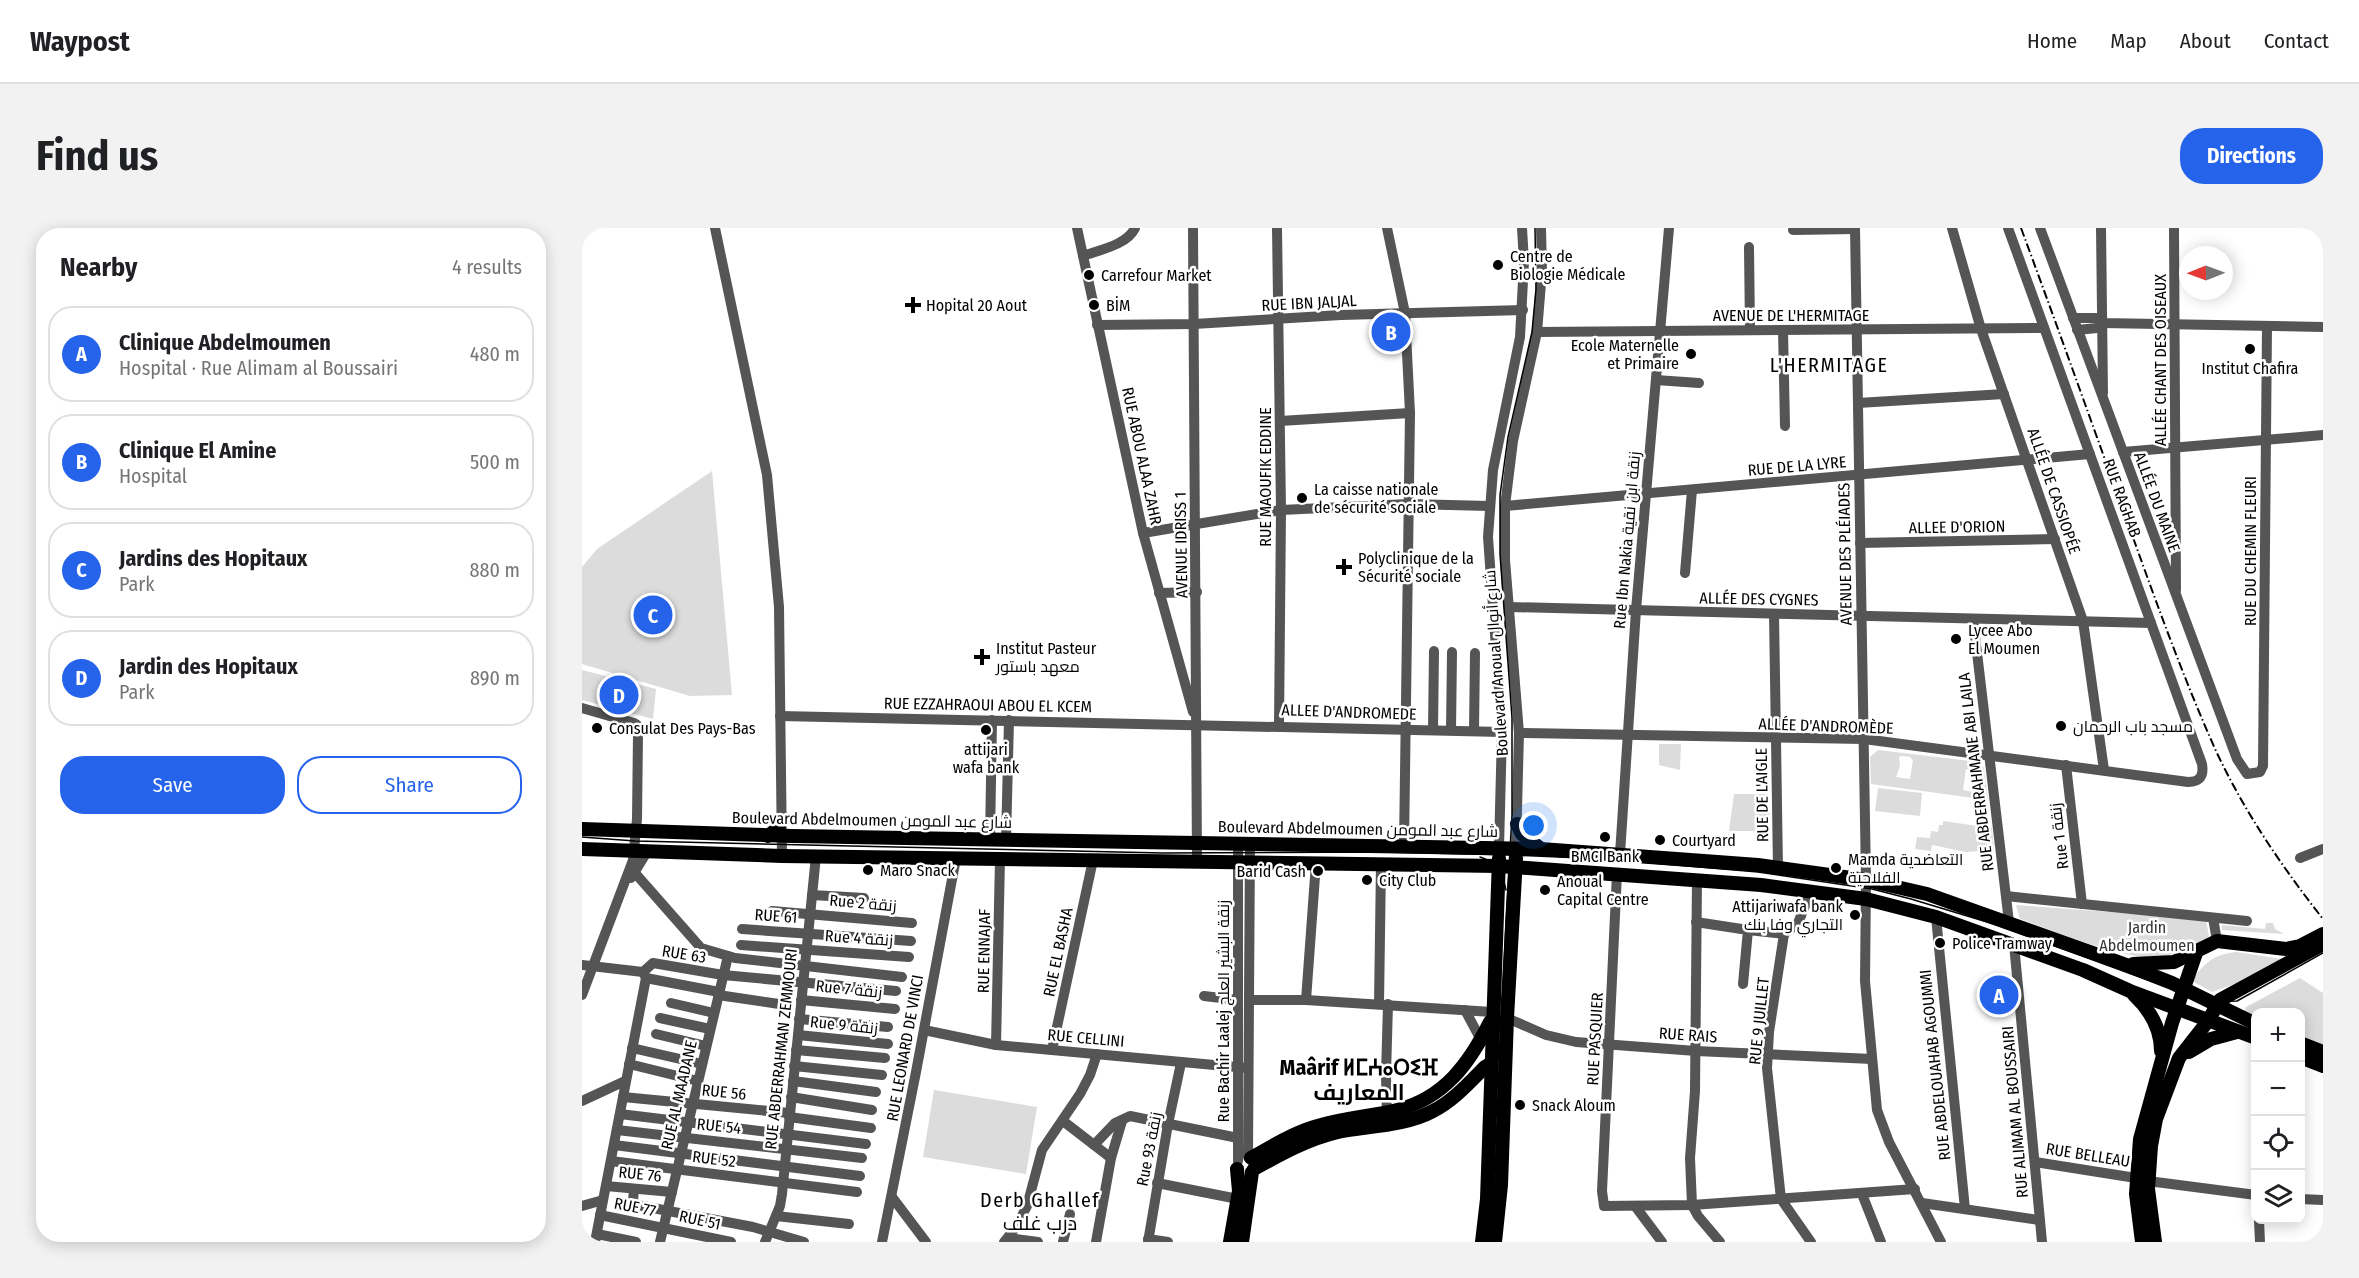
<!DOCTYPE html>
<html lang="en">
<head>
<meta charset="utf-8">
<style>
  :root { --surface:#fff; --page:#f2f2f2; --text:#202124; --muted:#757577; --line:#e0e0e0; --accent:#2563eb }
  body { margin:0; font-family:"Fira Sans Condensed",Cairo,"Noto Sans Tifinagh",sans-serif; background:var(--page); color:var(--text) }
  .controls { position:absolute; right:18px; bottom:18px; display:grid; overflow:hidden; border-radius:12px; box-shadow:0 3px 15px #0003 }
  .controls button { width:54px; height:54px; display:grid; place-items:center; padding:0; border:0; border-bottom:2px solid var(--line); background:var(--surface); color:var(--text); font:30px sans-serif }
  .compass { position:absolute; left:1597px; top:18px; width:54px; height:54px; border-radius:50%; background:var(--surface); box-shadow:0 3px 15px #0003; rotate:269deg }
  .you { position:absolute; left:952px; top:598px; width:21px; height:21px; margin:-15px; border:4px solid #fff; border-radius:50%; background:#1a73e8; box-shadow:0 0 0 9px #1a73e833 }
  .badge { display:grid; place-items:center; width:39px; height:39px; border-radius:50%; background:var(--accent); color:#fff; font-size:20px; font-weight:700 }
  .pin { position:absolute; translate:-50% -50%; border:3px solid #fff; box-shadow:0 2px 6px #0006 }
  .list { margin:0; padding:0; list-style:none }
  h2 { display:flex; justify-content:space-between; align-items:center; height:78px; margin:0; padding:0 24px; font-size:26px }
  h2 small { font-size:20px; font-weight:400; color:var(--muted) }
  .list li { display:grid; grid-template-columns:39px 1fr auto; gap:18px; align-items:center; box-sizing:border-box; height:96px; margin:0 12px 12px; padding:0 12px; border:2px solid var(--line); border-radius:24px }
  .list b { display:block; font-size:22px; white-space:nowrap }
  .list p { margin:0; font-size:20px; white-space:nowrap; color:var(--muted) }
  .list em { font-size:20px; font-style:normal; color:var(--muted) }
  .actions { display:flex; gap:12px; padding:18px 24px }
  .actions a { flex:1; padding:14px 0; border:2px solid var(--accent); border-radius:24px; text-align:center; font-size:21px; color:var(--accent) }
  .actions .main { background:var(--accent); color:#fff }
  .icon { flex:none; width:33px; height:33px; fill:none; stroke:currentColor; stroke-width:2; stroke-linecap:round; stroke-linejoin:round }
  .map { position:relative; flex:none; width:1741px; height:1014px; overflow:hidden; border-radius:24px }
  header { display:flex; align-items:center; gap:36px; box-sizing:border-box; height:84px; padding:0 30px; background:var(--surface); border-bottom:2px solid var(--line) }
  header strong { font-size:28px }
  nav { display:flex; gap:33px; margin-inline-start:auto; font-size:21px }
  .intro { display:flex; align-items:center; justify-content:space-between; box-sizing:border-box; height:144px; padding:0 36px }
  h1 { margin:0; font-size:42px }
  .button { padding:15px 27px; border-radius:24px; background:var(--accent); color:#fff; font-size:21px; font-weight:700 }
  main { display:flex; gap:36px; padding:0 36px }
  aside { flex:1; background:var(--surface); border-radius:24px; box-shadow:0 3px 15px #0003 }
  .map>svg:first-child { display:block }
</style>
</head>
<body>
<header>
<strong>Waypost</strong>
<nav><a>Home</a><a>Map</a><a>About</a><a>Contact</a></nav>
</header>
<div class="intro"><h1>Find us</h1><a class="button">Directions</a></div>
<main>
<aside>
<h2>Nearby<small>4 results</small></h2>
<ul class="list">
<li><span class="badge">A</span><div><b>Clinique Abdelmoumen</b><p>Hospital · Rue Alimam al Boussairi</p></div><em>480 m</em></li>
<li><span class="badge">B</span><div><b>Clinique El Amine</b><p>Hospital</p></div><em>500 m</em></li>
<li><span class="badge">C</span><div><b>Jardins des Hopitaux</b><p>Park</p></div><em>880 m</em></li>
<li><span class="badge">D</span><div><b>Jardin des Hopitaux</b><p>Park</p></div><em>890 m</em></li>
</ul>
<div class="actions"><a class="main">Save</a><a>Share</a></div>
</aside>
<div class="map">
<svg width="1741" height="1014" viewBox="0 0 1741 1014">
  <rect width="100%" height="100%" fill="#fff"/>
  <g fill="#dcdcdc" fill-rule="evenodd">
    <polygon points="130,243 150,467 108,468 0,436 0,339 15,321"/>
    <polygon points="0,442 74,461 71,491 0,472"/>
    <polygon points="1077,516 1099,516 1098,542 1077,537"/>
    <path d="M1296,522L1397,534L1402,540L1406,572L1289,556L1288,529ZM1320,528L1328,529L1331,532L1328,551L1314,549L1318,538L1317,529ZM1384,541L1396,543L1395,565L1381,562Z"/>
    <polygon points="1296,560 1340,565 1338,588 1293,583"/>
    <polygon points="1152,566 1187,566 1188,603 1147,603"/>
    <polygon points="1361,593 1410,600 1412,622 1384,624 1350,617 1349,623 1333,621 1335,609 1348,610 1349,603 1356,604 1357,597 1361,597"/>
    <path d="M1434,677L1624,691L1627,709C1613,716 1599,724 1585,728C1554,738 1470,702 1438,691Z"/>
    <polygon points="1684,695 1691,695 1693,701 1702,706 1640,702 1640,697 1683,701"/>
    <path d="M1654,724L1701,731L1658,754L1630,764L1610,753C1621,735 1633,726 1654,724Z"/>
    <polygon points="1718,750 1741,765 1741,818 1719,808 1718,784 1674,784 1673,789 1662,784 1664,779"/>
    <polygon points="352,862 455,879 444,946 341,929"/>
  </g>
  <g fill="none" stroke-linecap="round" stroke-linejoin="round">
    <g stroke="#555" stroke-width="10">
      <polyline points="133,0 185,247 197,379 200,628"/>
      <polyline points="495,0 561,305 611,484"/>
      <polyline points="611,0 615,633"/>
      <polyline points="695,0 699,282 697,498"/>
      <polyline points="805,0 823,85 828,185 822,618"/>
      <polyline points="1273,0 1284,652 1283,753 1295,882 1307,914 1359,1014"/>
      <polyline points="1370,0 1399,101 1501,393 1522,542"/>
      <polyline points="1458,0 1655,531 1665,546 1678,544 1681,538 1685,98"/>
      <polyline points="1519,0 1521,165"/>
      <polyline points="1592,0 1594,362"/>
      <polyline points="1211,2 1273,1"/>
      <polyline points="1167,19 1168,102"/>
      <path d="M501,28C517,22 545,17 553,0"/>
      <polyline points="1491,90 1514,90 1520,95 1741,99"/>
      <polyline points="515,97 612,96 759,87 941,82"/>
      <polyline points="1201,102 1203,198"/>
      <polyline points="1495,102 1515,100 1520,95"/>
      <polyline points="955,104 1462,100"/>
      <polyline points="1074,152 1117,155"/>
      <polyline points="1276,175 1422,166"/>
      <polyline points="698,193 828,185"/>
      <polyline points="1541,224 1741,207"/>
      <polyline points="923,278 1508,226"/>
      <polyline points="561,305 699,282 827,276 907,278"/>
      <polyline points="1278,315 1473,311"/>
      <polyline points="1103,345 1110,262"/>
      <polyline points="577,365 615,364"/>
      <polyline points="928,379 1569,395"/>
      <polyline points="1192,386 1196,640"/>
      <polyline points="1391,391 1427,694"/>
      <polyline points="0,480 52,495 55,497 56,507 55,591 51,632 0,767"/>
      <polyline points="198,488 920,504"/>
      <polyline points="851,502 852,423"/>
      <polyline points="869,502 870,424"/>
      <polyline points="892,503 893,425"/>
      <path d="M937,505L1282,511L1606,554C1618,554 1622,548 1620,536L1426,0"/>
      <polyline points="1484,537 1500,676"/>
      <polyline points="408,611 410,492"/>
      <polyline points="424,612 427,492"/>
      <polyline points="917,620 920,504 906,309 911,242 938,109 942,34 940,0"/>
      <polyline points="934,620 937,505 923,332 923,278 931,213 955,104 960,43 959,0"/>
      <polyline points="1038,626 1054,382 1087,0"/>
      <polyline points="1718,630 1741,621"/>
      <polyline points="53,645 119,720 153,730 320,749"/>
      <polyline points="1035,645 1020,963 1022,978 1110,977 1333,961"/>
      <polyline points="49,650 65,624"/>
      <polyline points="1115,651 1113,863 1108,930 1110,977 1116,988 1138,1014"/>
      <polyline points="230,667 282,670"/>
      <polyline points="1424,668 1665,693"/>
      <polyline points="190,683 330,695"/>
      <polyline points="1354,689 1383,981"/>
      <polyline points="1631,690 1635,713"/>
      <polyline points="1114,694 1166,702 1161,756"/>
      <polyline points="160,701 329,713"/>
      <polyline points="1166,702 1202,706"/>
      <polyline points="1432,716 1460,1014"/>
      <polyline points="159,717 327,729"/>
      <polyline points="0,737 61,744"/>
      <polyline points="61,744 71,735 141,747 314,763"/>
      <polyline points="64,750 137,764"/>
      <polyline points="136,767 204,777"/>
      <polyline points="622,768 656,772"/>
      <polyline points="219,772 313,781"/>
      <polyline points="667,772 724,772 910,784"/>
      <polyline points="724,772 734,635"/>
      <polyline points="89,775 132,785"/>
      <polyline points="797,776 799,636"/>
      <polyline points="883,782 899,812"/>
      <polyline points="78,790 128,801"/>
      <polyline points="925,790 964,807 994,814 1114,823 1290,831"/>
      <polyline points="217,791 306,799"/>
      <polyline points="342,802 414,817 665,840"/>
      <polyline points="74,806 124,818"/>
      <polyline points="216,807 306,816"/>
      <polyline points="414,817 418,631"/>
      <polyline points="50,820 120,836"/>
      <polyline points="214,822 303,830"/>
      <polyline points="470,822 511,632"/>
      <polyline points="47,836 116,853"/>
      <polyline points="212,838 300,847"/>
      <polyline points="211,853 294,864"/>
      <polyline points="41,869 207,885"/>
      <polyline points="209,869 290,882"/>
      <polyline points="0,873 43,853"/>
      <polyline points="38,886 284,916"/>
      <polyline points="207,889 289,900"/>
      <polyline points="805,892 804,847 806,776"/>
      <polyline points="481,893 529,930"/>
      <polyline points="35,902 280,930"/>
      <polyline points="32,917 278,948"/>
      <polyline points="512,917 533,895 548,888 656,910"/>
      <polyline points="666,929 668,615"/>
      <polyline points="29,933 275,964"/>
      <polyline points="656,933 656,615"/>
      <polyline points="1453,934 1554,950"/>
      <polyline points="1566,953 1674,967"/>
      <polyline points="575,955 656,971"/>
      <polyline points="24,958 90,964"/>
      <polyline points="52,961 51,973 55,977 171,999 222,1014"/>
      <polyline points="1280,966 1299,1014"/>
      <polyline points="310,969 344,1014"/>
      <polyline points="1718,971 1741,972"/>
      <polyline points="1340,975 1457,992"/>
      <polyline points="0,978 21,972"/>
      <polyline points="1053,978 1080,1014"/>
      <polyline points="18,987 149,1014"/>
      <polyline points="194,988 267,996"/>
      <polyline points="1677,992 1678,1014"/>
      <polyline points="15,1006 54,1014"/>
      <polyline points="426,1010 456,1014"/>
      <polyline points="566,1011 586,1014"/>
      <polyline points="13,1014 64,750 61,744"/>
      <polyline points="78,1014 146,728"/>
      <polyline points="183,1014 198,978 200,966 234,628"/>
      <polyline points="300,1014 334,844 374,630"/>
      <polyline points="422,1014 434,999 445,978 460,922 498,866 508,847 515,826"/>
      <polyline points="481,1014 488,986"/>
      <polyline points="514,1014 529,930 540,893"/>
      <polyline points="566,1014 586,896 599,835"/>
      <polyline points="1229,1014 1199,971 1185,840 1187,804 1202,706 1216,695 1229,663"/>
    </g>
    <g stroke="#000" stroke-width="14">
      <polyline points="935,596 940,606 959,621"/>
      <polyline points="0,601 210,608 959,621 1176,637 1284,652 1345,666 1539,735 1590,755 1674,796"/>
      <polyline points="186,608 195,601 199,594"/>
      <polyline points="0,621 200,628 917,638 1179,657 1284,671 1354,689 1501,742 1548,763 1674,810"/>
      <polyline points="1551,736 1592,734 1635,713 1704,721 1718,718 1741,706"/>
      <path d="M1552,767C1568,782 1579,800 1579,823"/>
      <polyline points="1718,815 1741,824"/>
      <polyline points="1607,824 1629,811 1655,804"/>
      <polyline points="1718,829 1741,838"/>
      <path d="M669,930C691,918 714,903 739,897C764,890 790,888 815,882C862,870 887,836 908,794"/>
      <path d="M672,941C699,926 726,911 756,904C786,898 823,898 851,883C871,873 887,855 903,839L908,836"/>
      <polyline points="648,1014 657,963 655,941"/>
      <polyline points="660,1014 670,944"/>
      <polyline points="900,1014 905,971 917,630"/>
      <polyline points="913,1014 919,957 925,790 934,630"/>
      <polyline points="1560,1014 1554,966 1558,911 1590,795 1614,725"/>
      <polyline points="1573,1014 1566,961 1569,918 1574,891 1597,830 1626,793 1638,772 1741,716"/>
    </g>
    <g stroke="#000" stroke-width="1.5">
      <path d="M932,596C936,612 944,620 959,625"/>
      <polyline points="0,609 53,613 581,625 801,624 929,627 1023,631 1176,644 1290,661 1329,671 1415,697 1626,774 1655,773 1741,725"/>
      <path d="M898,629C915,634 921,646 924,662"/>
      <polyline points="909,1014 912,985 924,692 930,587 930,490 918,326 918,267 926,209 950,104 954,61 953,0"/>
    </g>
    <path stroke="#000" stroke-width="2" stroke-dasharray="9 3 1.5 3" stroke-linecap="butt" d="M1439,0C1475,97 1509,193 1544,290C1572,368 1600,447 1634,523C1662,583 1700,639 1741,691"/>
  </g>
  <g fill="#000" stroke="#fff" stroke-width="2">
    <circle cx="916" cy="37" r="6"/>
    <circle cx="507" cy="47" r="6"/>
    <path d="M328 68h6v6h6v6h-6v6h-6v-6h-6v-6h6z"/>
    <circle cx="512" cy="77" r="6"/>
    <circle cx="1668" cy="121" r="6"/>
    <circle cx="1109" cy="126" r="6"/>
    <circle cx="720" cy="270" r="6"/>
    <path d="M759 330h6v6h6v6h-6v6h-6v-6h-6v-6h6z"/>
    <circle cx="1374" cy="411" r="6"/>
    <path d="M397 420h6v6h6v6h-6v6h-6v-6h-6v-6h6z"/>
    <circle cx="1479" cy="498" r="6"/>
    <circle cx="15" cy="500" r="6"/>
    <circle cx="404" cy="502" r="6"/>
    <circle cx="1023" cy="609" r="6"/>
    <circle cx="1078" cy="612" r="6"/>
    <circle cx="1254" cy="640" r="6"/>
    <circle cx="286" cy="642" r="6"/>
    <circle cx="736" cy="643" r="6"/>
    <circle cx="785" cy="652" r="6"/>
    <circle cx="963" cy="662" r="6"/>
    <circle cx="1273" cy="687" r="6"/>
    <circle cx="1358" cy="715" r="6"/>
    <circle cx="938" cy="877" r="6"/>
  </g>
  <g text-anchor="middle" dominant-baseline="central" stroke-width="5" stroke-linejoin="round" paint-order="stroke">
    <g font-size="16" fill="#000" stroke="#fff" text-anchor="start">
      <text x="928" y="28">Centre de<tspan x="928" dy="18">Biologie Médicale</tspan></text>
      <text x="519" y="47">Carrefour Market</text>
      <text x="344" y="77">Hopital 20 Aout</text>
      <text x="524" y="77">BİM</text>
      <text x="1097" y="117" text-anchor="end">Ecole Maternelle<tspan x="1097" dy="18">et Primaire</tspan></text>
      <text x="1668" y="140" text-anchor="middle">Institut Chafira</text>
      <text x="732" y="261">La caisse nationale<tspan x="732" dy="18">de sécurité sociale</tspan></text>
      <text x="776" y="330">Polyclinique de la<tspan x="776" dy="18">Sécurité sociale</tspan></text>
      <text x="1386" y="402">Lycee Abo<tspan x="1386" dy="18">El Moumen</tspan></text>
      <text x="414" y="420">Institut Pasteur<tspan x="414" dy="18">معهد باستور</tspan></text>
      <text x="1491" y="498">مسجد باب الرحمان</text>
      <text x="27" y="500">Consulat Des Pays-Bas</text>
      <text x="404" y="521" text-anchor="middle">attijari<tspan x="404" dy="18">wafa bank</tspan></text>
      <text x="1090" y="612">Courtyard</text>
      <text x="1023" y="628" text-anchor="middle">BMCI Bank</text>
      <text x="1266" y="631">Mamda التعاضدية<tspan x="1266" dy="18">الفلاحية</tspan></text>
      <text x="298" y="642">Maro Snack</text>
      <text x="724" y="643" text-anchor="end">Barid Cash</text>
      <text x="797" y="652">City Club</text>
      <text x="975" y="653">Anoual<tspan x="975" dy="18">Capital Centre</tspan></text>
      <text x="1261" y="678" text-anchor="end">Attijariwafa bank<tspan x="1261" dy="18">التجاري وفا بنك</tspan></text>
      <text x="1370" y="715">Police Tramway</text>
      <text x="950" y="877">Snack Aloum</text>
    </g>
    <g font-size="16" fill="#000" stroke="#fff">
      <text transform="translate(727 75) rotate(-3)">RUE IBN JALJAL</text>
      <text x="1209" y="87">AVENUE DE L'HERMITAGE</text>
      <text transform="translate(1578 132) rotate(-90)">ALLÉE CHANT DES OISEAUX</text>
      <text transform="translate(560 228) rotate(78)">RUE ABOU ALAA ZAHR</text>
      <text transform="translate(1215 238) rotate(-5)">RUE DE LA LYRE</text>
      <text transform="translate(683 249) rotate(-90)">RUE MAOUFIK EDDINE</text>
      <text transform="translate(1472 263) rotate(71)">ALLÉE DE CASSIOPÉE</text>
      <text transform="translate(1540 270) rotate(70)">RUE RAGHAB</text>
      <text transform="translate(1575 274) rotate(70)">ALLÉE DU MAINE</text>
      <text transform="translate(1375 299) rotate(-1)">ALLEE D'ORION</text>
      <text transform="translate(1045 312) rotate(-85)">Rue Ibn Nakia زنقة ابن نقية</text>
      <text transform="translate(599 317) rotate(-91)">AVENUE IDRISS 1</text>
      <text transform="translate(1668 323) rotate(-90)">RUE DU CHEMIN FLEURI</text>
      <text transform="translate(1263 326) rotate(-91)">AVENUE DES PLÉIADES</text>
      <text transform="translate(1177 371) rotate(1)">ALLÉE DES CYGNES</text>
      <text transform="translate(914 435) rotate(-94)">Boulevard Anoual شارع أنوال</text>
      <text transform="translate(406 477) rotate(1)">RUE EZZAHRAOUI ABOU EL KCEM</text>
      <text transform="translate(767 484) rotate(2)">ALLEE D'ANDROMEDE</text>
      <text transform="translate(1244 498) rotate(2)">ALLÉE D'ANDROMÈDE</text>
      <text transform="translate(1394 544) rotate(-97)">RUE ABDERRAHMANE ABI LAILA</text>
      <text transform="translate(1180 567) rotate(-91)">RUE DE L'AIGLE</text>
      <text transform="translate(290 592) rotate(1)">Boulevard Abdelmoumen شارع عبد المومن</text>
      <text transform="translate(776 601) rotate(1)">Boulevard Abdelmoumen شارع عبد المومن</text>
      <text transform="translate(1477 608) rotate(-97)">Rue 1 زنقة</text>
      <text transform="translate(281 675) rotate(5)">Rue 2 زنقة</text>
      <text transform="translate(194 688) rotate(4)">RUE 61</text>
      <text transform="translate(277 710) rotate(4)">Rue 4 زنقة</text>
      <text transform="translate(402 723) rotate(-89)">RUE ENNAJAF</text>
      <text transform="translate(476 724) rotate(-78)">RUE EL BASHA</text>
      <text transform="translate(102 726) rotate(9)">RUE 63</text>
      <text transform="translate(267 761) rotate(6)">Rue 7 زنقة</text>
      <text transform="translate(641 783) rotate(-90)">Rue Bachir Laalej زنقة البشير العلج</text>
      <text transform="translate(1177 793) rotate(-84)">RUE 9 JUILLET</text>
      <text transform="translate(262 797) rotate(6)">Rue 9 زنقة</text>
      <text transform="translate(1106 807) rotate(4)">RUE RAIS</text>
      <text transform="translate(504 810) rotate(5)">RUE CELLINI</text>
      <text transform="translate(1013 811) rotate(-87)">RUE PASQUIER</text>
      <text transform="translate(323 820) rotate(-80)">RUE LEONARD DE VINCI</text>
      <text transform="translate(199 821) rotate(-84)">RUE ABDERRAHMAN ZEMMOURI</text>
      <text transform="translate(1353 837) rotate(-96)">RUE ABDELOUAHAB AGOUMMI</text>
      <text transform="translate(142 864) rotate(6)">RUE 56</text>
      <text transform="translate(97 867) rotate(-77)">RUE AL MAADANE</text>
      <text transform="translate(1433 884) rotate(-95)">RUE ALIMAM AL BOUSSAIRI</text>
      <text transform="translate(137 898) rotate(6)">RUE 54</text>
      <text transform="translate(567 921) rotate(-79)">Rue 93 زنقة</text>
      <text transform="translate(1506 927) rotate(9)">RUE BELLEAU</text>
      <text transform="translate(132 931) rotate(7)">RUE 52</text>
      <text transform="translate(58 946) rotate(6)">RUE 76</text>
      <text transform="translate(53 979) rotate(11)">RUE 77</text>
      <text transform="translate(118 992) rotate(12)">RUE 51</text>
    </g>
    <g font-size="16" fill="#333" stroke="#fff">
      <text x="1565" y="699">Jardin<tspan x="1565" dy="18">Abdelmoumen</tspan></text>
    </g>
    <g font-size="20" letter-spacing="1.5" fill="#000" stroke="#fff">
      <text x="1247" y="137">L'HERMITAGE</text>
      <text x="458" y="972">Derb Ghallef<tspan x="458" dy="23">درب غلف</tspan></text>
    </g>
    <g font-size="22" font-weight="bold" fill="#000" stroke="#fff">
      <text x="777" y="839">Maârif ⵍⵎⵄⴰⵔⵉⴼ<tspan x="777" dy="25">المعاريف</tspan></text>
    </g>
  </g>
</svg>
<div class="controls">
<button>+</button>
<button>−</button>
<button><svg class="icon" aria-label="locate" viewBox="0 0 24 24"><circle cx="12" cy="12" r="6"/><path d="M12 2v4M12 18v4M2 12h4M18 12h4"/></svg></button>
<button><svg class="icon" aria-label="layers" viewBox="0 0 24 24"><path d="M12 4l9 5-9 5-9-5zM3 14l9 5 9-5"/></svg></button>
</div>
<svg class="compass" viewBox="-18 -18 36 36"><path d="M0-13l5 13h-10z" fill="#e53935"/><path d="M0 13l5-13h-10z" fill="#757577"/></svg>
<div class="you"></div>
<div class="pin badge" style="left:1417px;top:767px">A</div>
<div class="pin badge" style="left:809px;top:104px">B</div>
<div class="pin badge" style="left:71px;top:387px">C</div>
<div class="pin badge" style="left:37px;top:467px">D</div>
</div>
</main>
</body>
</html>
